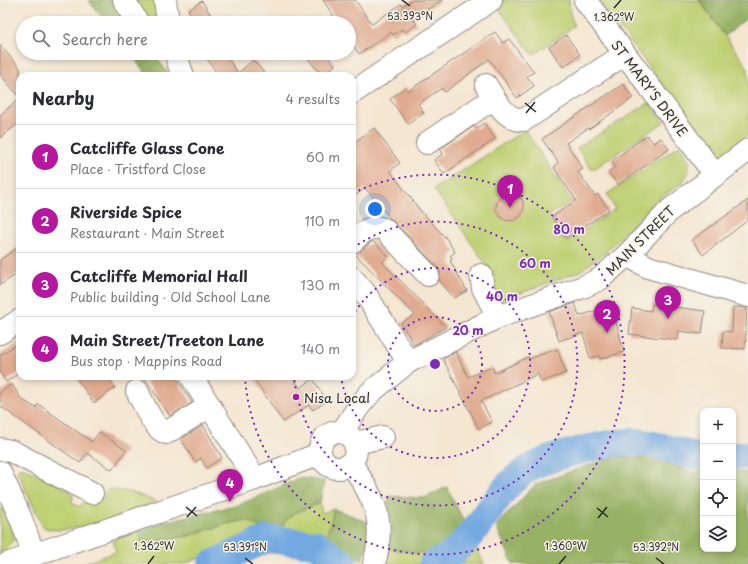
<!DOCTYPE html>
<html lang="en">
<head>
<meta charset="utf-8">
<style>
  :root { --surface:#fff; --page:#f7f7f7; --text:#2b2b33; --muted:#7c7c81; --line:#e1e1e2; --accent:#b5179e }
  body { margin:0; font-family:"Playpen Sans",sans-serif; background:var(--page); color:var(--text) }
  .controls { position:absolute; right:12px; bottom:12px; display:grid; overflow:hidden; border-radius:8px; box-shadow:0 2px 6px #0003 }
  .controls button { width:36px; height:36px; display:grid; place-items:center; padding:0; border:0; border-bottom:1px solid var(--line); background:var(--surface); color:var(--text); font:20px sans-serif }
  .you { position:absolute; left:375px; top:209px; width:14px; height:14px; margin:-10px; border:3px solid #fff; border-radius:50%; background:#1a73e8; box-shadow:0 0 0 6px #1a73e833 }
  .badge { display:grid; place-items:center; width:26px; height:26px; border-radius:50%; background:var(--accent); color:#fff; font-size:13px; font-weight:700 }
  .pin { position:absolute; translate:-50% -33px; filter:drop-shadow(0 1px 2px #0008) }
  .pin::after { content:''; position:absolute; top:21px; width:14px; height:12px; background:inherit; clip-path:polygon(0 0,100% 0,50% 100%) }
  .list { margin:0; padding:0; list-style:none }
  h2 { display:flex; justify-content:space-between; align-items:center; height:52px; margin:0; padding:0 16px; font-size:17px }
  h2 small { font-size:13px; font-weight:400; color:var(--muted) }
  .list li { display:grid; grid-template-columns:26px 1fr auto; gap:12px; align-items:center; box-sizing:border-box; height:64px; padding:0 16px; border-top:1px solid var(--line) }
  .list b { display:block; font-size:15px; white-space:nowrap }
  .list p { margin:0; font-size:13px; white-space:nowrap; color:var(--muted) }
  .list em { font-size:13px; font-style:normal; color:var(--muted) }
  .icon { flex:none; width:22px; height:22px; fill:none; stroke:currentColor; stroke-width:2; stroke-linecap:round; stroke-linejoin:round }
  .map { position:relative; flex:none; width:748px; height:564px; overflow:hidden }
  .search { position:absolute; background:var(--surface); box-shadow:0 2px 6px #0003; left:16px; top:16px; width:340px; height:44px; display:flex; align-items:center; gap:10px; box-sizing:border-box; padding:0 14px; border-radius:22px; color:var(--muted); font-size:15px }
  .panel { position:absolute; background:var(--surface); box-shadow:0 2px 6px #0003; left:16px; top:72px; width:340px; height:308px; border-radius:12px }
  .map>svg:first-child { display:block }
</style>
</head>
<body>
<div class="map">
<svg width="748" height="564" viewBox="0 0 748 564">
  <rect width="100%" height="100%" fill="#f7f3e8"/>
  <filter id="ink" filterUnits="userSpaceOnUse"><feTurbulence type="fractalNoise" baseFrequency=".025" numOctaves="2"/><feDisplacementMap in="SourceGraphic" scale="8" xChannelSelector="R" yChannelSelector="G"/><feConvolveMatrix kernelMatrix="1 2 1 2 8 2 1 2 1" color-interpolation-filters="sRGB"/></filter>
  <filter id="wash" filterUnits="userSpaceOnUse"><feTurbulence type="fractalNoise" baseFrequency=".012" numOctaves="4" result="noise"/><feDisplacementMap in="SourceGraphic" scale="16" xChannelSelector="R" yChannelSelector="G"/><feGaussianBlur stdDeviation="0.9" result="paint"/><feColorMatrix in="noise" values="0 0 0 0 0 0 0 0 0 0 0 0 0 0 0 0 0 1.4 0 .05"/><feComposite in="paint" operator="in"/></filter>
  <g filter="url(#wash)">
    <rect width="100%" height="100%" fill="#f4e6d1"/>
    <g fill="#bfd073" stroke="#757e4f">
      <polygon points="129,0 158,0 157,23 144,23"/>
      <polygon points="504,0 569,0 570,13 574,26 533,55 496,5"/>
      <polygon points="597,0 699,0 748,68 748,135 717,159 624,33"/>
      <polygon points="649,103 664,122 592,170 577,148"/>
      <polygon points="525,130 572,201 549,215 566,242 615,209 607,194 680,145 689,161 688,173 683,182 657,200 606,252 580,271 499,301 492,284 494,276 434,189"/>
      <path d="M19,468H24L69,490L73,496L72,503L80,507L87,498L100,499L108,489L131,492L157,502C130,511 69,539 43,527L17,471Z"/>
      <polygon points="320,503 322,513 334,509 326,539 310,534 277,531 292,514"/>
      <polygon points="3,508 15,538 4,553 0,554 0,509"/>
      <polygon points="248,520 266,531 184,564 82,564 116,552 113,540 139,531 142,543 188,536 226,524"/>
      <polygon points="468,530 484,564 385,564 389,548 415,553 454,546"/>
    </g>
    <g fill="#97b265" stroke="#616e48">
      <polygon points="88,0 116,0 129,23 107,23"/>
      <polygon points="699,0 748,0 748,17 725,36"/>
      <polygon points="130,53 153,53 170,76 148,76"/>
      <polygon points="624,457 655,458 692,472 703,472 703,549 733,549 733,471 748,473 748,564 513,564 496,526 536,484 604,460"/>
      <polygon points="300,478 324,481 320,503 292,514 277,531 266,531 247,520 226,524 188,536 142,543 139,531 167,521 236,506"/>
      <path d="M447,487L468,530C464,535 460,540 456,545C440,559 407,551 389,548L391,528L388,496L425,498Z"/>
      <polygon points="334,509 368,522 368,543 362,561 326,539"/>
    </g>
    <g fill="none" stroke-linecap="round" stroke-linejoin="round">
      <g stroke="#73a9e1" stroke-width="28">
        <polyline points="733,456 748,455"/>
        <polyline points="212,564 267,539 316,544 344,564"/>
        <path d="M433,564C438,561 445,559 449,556C471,539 487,512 504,490C513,479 526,469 540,463C561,454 612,441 635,442C659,443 680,455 703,457"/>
      </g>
    </g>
    <g id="blocks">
      <g fill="#e0ab90">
        <polygon points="323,0 355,0 372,24 401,4 402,6 412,0 442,0 413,19 417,24 405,32 402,29 393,35 391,32 359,54 349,39 349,23 338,23"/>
        <polygon points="202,1 216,23 197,23 188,10"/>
        <polygon points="495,32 503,43 509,39 534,72 527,76 534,86 517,98 489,59 445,92 442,88 418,104 424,113 408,124 390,99 406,87 408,91"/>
        <polygon points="566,35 580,55 563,67 549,47"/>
        <polygon points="0,45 20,68 20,98 0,74"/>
        <polygon points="203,53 224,53 238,73 253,60 267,76 219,76"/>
        <polygon points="303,53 324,53 335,65 323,76"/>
        <polygon points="623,84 633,98 589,129 588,128 566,143 583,169 578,172 595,196 598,194 609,210 566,238 552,217 576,200 554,168 558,162 542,139"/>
        <polygon points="20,98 20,122 0,138 0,115"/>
        <polygon points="484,123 495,139 444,174 434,160 443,154 440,149 474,126 476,129"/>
        <polygon points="374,128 400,163 390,171 423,214 446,238 455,252 450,256 453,259 450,261 467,291 454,298 439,280 440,272 437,266 390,218 365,188 352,198 352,144"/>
        <polygon points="647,135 653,143 661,138 669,149 618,185 608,172 615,167 612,161"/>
        <circle cx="510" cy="207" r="14"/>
        <polygon points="748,200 748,220 703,255 692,240"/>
        <polygon points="373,241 388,256 382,262 446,327 414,345 401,323 415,315 355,254"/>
        <polygon points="20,246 20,272 0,285 0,260"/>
        <polygon points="575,303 579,316 612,306 624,352 600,359 599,356 590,358 583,333 559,341 549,312"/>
        <polygon points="652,304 705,311 702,334 679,331 678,340 629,334 632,308 651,311"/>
        <polygon points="733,307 747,308 745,349 722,348 723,331 732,332"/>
        <polygon points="20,342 20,372 6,382 0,372 0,355"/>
        <polygon points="557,349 566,373 541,382 538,374 481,401 492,422 479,429 443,359 456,352 468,377 492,367 495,373 528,357 529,359"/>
        <polygon points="75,376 107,376 115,388 94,403"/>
        <polygon points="143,376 175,376 192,403 170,416"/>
        <polygon points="252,376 292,376 300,388 313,379 327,401 313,410 309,405 283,422"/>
        <polygon points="12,384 21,399 36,408 38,404 92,442 99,432 126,450 112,470 87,453 80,463 0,406 0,392"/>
        <polygon points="203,425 222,458 206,468 201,458 195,462 181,439"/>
      </g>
    </g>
  </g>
  <g filter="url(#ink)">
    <use href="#blocks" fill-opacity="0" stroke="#90887e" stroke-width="1"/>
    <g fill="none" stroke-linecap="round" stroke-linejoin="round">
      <g stroke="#90887e" stroke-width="24">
        <g id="minor">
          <polyline points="124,0 138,23"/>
          <polyline points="165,0 168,23"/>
          <polyline points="585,0 715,175"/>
          <polyline points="175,53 183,76"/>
          <path d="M486,85C495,99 505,121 524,120L625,54"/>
          <polyline points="352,93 491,0"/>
          <polyline points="427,143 494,98"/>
          <path d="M352,242C362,233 370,224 384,229L428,275"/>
          <polyline points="627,255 648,267 748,296"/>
          <polyline points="481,275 483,288 498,317"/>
          <polyline points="352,278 365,293 408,362"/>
          <polyline points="0,333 20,320"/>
          <polyline points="191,376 255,479"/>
          <path d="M137,391C144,403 152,428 166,433L210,406"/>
          <polyline points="355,443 383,437"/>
          <polyline points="0,449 11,451 92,493"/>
          <polyline points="0,472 21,519 34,555"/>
        </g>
      </g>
      <g stroke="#90887e" stroke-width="24">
        <g id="major">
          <circle cx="338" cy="450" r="18"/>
          <polyline points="342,432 359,406 371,392 408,362 498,317 583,287 600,279 627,255 670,210 748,150"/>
          <path d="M351,463C375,499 386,521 374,564"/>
          <polyline points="7,564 255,479 319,454"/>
        </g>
      </g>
      <use href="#minor" stroke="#fff" stroke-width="22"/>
      <use href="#major" stroke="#fff" stroke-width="22"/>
    </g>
  </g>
  <path fill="none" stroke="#2b2b2b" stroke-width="1.5" d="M402,0L410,6M614,8L621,0M525,103L536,112M526,113L535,102M186,507L197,516M597,508L608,517M187,517L196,507M598,518L607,507M245,558L253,564M656,558L664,564M148,564L154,556M559,564L566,556"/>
  <g fill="none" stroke="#7b2cbf" stroke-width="2" stroke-dasharray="2 4">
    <circle cx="435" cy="364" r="47"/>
    <path d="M352 317A95 95 0 1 1 341 376"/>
    <path d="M353 248A142 142 0 1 1 294 376"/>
    <path d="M353 193A190 190 0 1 1 245 377"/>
  </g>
  <circle fill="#b5179e" stroke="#f7f3e8" stroke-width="1.5" cx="296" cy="397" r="4"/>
  <g text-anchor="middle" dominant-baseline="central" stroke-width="3" stroke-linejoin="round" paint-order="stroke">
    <g font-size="13" fill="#2b2b2b" stroke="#f7f3e8">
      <text transform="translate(650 88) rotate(53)">ST MARY'S DRIVE</text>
      <text transform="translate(640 240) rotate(-45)">MAIN STREET</text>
    </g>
    <g font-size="13" fill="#2b2b2b" stroke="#f7f3e8" text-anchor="start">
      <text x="304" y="397">Nisa Local</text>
    </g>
  </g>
  <g font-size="10" text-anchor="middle" fill="#2b2b2b" stroke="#f7f3e8" stroke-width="3" stroke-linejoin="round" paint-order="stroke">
    <text x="410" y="20">53.393°N</text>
    <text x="614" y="21">1.362°W</text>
    <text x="154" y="550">1.362°W</text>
    <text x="566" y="550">1.360°W</text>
    <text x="245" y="551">53.391°N</text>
    <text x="656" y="551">53.392°N</text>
  </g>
  <circle cx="435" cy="364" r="6" fill="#7b2cbf" stroke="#f7f3e8" stroke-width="2"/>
  <g font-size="12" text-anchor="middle" font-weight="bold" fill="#7b2cbf" stroke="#f7f3e8" stroke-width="3" stroke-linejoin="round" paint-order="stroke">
    <text x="569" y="234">80 m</text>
    <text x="535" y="268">60 m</text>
    <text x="502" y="301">40 m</text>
    <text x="468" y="335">20 m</text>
  </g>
</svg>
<div class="controls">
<button>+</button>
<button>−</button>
<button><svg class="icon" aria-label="locate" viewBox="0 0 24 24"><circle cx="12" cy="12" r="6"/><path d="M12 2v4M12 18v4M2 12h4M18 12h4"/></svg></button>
<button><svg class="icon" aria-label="layers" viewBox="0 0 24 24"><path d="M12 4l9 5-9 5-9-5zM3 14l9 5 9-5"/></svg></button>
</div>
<div class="you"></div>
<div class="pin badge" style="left:510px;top:208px">1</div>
<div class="pin badge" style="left:607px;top:333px">2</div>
<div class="pin badge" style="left:668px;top:319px">3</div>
<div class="pin badge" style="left:230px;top:502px">4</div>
<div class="search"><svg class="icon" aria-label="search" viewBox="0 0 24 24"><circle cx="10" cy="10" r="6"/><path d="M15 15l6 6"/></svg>Search here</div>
<section class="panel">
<h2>Nearby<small>4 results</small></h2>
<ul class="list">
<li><span class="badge">1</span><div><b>Catcliffe Glass Cone</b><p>Place · Tristford Close</p></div><em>60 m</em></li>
<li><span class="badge">2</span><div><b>Riverside Spice</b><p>Restaurant · Main Street</p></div><em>110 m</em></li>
<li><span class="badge">3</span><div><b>Catcliffe Memorial Hall</b><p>Public building · Old School Lane</p></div><em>130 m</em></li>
<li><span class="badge">4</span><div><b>Main Street/Treeton Lane</b><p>Bus stop · Mappins Road</p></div><em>140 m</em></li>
</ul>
</section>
</div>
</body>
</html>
